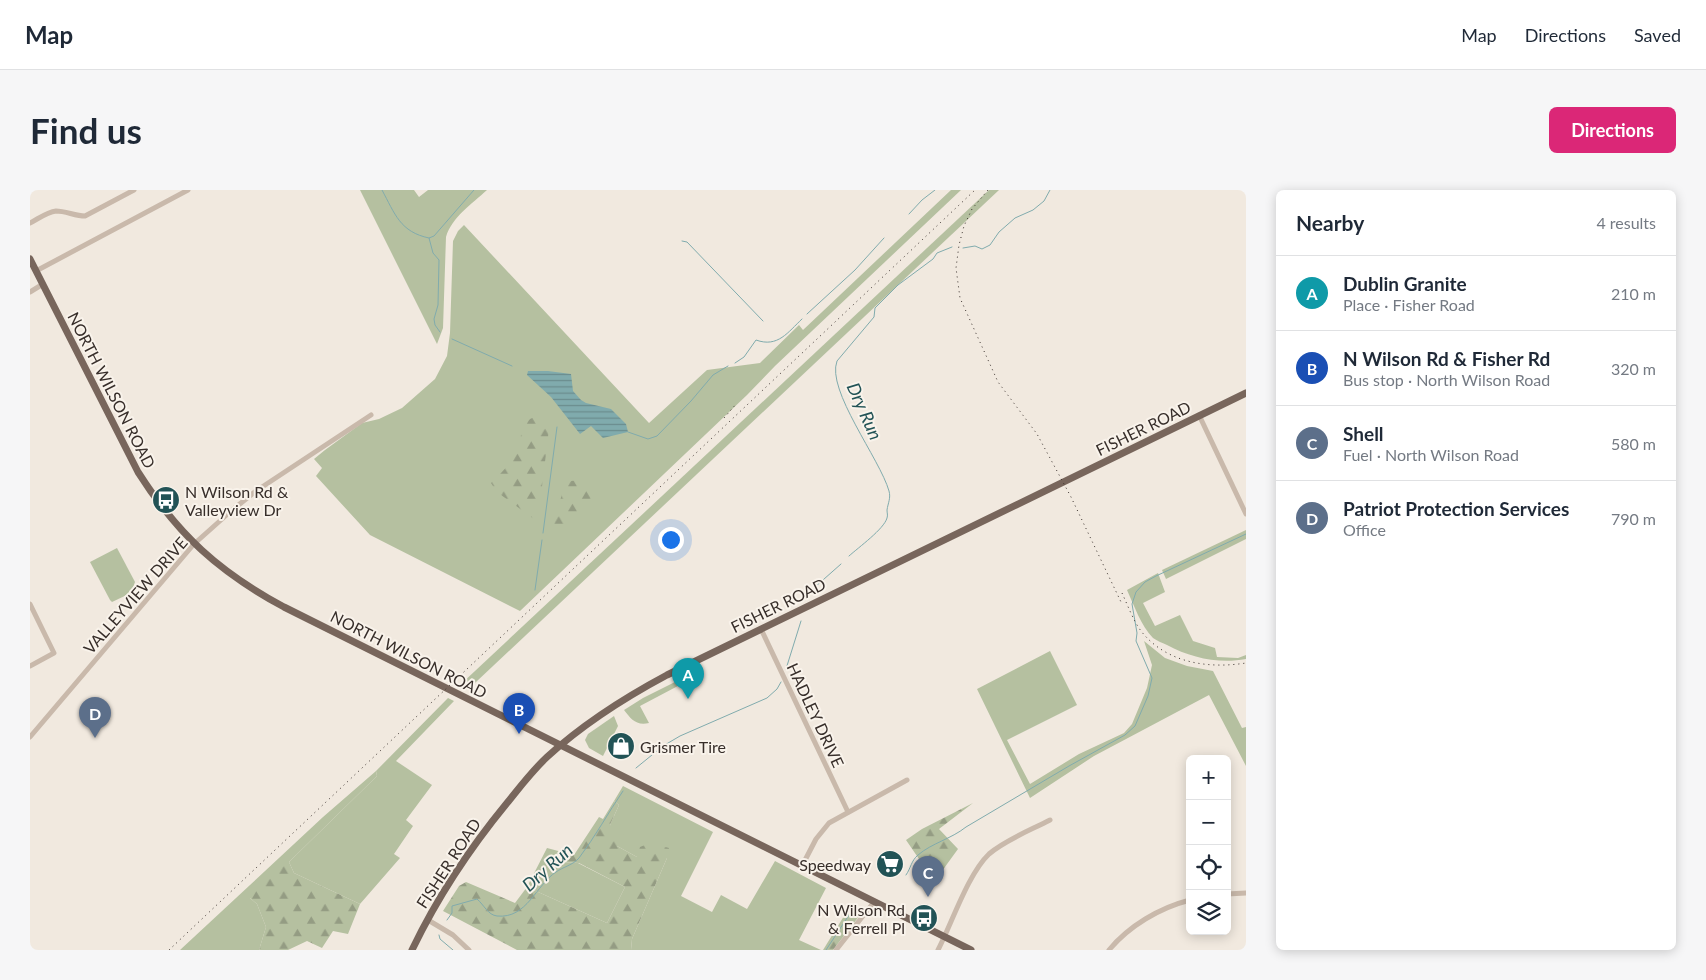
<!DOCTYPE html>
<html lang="en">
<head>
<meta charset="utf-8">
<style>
  :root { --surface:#fff; --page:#f6f6f7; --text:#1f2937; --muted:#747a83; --line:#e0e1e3; --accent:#db2777 }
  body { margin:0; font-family:Lato,sans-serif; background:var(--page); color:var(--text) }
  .controls { position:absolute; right:15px; bottom:15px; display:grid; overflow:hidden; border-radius:8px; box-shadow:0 2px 12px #0003 }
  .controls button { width:45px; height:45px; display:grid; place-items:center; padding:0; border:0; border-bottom:1px solid var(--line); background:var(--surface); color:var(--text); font:25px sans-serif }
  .you { position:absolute; left:640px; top:349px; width:18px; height:18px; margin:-12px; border:4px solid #fff; border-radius:50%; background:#1a73e8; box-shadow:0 0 0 8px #1a73e833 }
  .badge { display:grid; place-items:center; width:32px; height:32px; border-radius:50%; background:var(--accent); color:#fff; font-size:16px; font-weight:700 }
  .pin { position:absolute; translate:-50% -41px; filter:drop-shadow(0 1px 2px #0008) }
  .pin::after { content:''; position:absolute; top:26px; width:18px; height:15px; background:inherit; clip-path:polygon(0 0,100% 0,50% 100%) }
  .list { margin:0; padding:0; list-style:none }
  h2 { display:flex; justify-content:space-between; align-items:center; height:65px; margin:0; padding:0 20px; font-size:21px }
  h2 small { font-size:16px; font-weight:400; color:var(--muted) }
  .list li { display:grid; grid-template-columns:32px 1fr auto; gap:15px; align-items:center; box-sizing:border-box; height:75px; padding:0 20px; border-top:1px solid var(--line) }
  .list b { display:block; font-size:19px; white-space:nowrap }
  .list p { margin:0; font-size:16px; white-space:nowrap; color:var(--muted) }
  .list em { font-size:16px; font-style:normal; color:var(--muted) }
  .icon { flex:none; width:28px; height:28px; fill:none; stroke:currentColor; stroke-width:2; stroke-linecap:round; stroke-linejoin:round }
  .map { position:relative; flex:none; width:1216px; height:760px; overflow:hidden; border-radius:8px }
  header { display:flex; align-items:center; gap:30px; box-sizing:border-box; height:70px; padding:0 25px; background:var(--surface); border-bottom:1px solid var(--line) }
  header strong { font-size:24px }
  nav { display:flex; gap:28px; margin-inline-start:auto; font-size:18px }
  .intro { display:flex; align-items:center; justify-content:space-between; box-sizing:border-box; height:120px; padding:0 30px }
  h1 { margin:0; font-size:35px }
  .button { padding:12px 22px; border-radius:8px; background:var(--accent); color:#fff; font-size:18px; font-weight:700 }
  main { display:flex; gap:30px; padding:0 30px }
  aside { flex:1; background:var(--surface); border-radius:8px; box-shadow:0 2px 12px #0003 }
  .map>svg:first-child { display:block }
</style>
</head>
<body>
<header>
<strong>Map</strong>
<nav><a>Map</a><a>Directions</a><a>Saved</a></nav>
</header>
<div class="intro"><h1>Find us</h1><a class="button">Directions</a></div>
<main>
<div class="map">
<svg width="1216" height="760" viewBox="0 0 1216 760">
  <defs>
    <pattern id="forest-firs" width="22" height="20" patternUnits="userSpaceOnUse" patternTransform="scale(1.25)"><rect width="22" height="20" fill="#b5c0a0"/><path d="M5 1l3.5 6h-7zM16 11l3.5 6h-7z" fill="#949c83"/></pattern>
    <pattern id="water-rules" width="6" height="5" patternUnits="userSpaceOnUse" patternTransform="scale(1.25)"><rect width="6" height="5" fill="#80abad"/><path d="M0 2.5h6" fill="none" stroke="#6a8c8d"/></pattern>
  </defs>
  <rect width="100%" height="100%" fill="#f1e9df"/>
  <g fill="#b5c0a0">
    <path d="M330,0H384L389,7L398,0H457C442,14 422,27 416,47L413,138L407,154Z"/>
    <polygon points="921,0 931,0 745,176 717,205 490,421 340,345 286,286 292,278 284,269 295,260 332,233 349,229 372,218 405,189 417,166 420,143 423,51 428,41 434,35 619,233 677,180 730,173 769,135 773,140"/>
    <polygon points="959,0 969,0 446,492 436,500 430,495"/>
    <polygon points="1216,340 1216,349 1136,389 1132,380"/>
    <polygon points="87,358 105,392 101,403 82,412 80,410 60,372"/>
    <path d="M1128,383L1135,402L1113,413L1125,436L1150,425L1163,451L1185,458L1187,467L1208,468L1216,465V469C1189,474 1161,468 1137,455C1133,453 1127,451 1123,448C1111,436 1104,415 1097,400Z"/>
    <polygon points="1114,451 1135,468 1157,476 1183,481 1212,538 1216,537 1216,576 1179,505 1064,566 1000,608 947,499 1020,461 1047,515 977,550 1000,594 1049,564 1094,543 1102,534 1117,498 1122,475"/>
    <path d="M661,484L663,488L610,516L619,533C606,536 601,529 594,520L613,508Z"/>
    <polygon points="418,508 424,511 366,571 402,595 376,630 383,636 364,664 370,668 330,714 264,683 259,672 347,586 346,581"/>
    <polygon points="584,526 588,536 573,566 559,558 555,550 558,544"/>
    <polygon points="593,596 683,642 651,706 682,722 691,705 717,719 745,671 796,698 769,750 791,760 601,760 602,749 637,668 607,667 587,656 580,635 589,615 584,611"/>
    <polygon points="517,658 532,662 530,672 548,673 595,697 577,733 497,697"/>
    <polygon points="220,695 220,708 227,714 236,737 229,760 150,760"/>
  </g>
  <g fill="url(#forest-firs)">
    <path d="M508,226L516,229L519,239L509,321L504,329L467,302L461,293C470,284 481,274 486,263C496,245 484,233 508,226Z"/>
    <polygon points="550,290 561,299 564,304 552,320 528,340 523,338 534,296 541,291"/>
    <polygon points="346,581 347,586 259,672 264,683 330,714 318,744 303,741 292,758 277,751 258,760 229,760 236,737 227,714 220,708 220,695 293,627"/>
    <polygon points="584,611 589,615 580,635 594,643 587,656 607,667 610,657 620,653 639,658 637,668 602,749 601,760 487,760 413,721 429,696 436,692 485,713 497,697 577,733 595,697 549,673 530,672 532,662 544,665 569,627 573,629"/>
    <polygon points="943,613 909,639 928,659 912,681 889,669 876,650 892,639"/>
    <polygon points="819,718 830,725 803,760 793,760"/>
  </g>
  <polygon fill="url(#water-rules)" points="498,181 518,181 541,184 543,201 551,210 556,213 581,219 596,234 598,242 573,248 561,236 550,244 521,207 497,185"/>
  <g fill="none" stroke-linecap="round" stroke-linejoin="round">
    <g stroke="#80abad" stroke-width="1">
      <path d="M352,0C365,24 370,42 399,48"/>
      <polyline points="879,24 892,10 905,0"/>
      <polyline points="652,51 657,52 733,131"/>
      <polyline points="933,58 945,56 952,59 960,55 969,42 985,28 1003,20 1014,11 1020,0"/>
      <polyline points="777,124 825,80 854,48"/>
      <polyline points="410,142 405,135 404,129 408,115 409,70 403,63 399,48 404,46 444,0"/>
      <polyline points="422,149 482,176"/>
      <path d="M705,173L714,167L726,150C748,158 758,142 772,129"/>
      <polyline points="598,242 618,249 627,246 661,211 683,185 698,176"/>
      <polyline points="513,343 527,237"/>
      <path d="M819,366C829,357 854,339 857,328C858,325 857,323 857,320C858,313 861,308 859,301C850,269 796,200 807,171L844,127L845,118L868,95L903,69L907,63L922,57"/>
      <polyline points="505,400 512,350"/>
      <polyline points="776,405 811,374"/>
      <polyline points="756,479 771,431"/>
      <polyline points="606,578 633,556 650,546 737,508 747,499 751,492"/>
      <path d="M876,685C881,678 881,671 888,665C902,653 921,649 936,637L1039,576L1095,545L1105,536L1118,506L1122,488L1106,451L1107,443L1102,414L1106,402L1115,392L1126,386L1216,344"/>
      <path d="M417,730L422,723V716L447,709C454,715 458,725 467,726C497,729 506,695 526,682C533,677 543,675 549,668C565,647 578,623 593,601"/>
      <polyline points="409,745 410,749 423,760"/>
      <polyline points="796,760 819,725 826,719"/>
    </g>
    <g stroke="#c9b9ab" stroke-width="5">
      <path d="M0,33C8,29 17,22 26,21C36,21 45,26 55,26L104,0"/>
      <polyline points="6,81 158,0"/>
      <polyline points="0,102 13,94"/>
      <polyline points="1169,225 1216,324"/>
      <polyline points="0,414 24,463 0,476"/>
      <polyline points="731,439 818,622"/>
      <polyline points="0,547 164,354 201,321 226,301 341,225"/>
      <polyline points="772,676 786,649 799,633 877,590"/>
      <polyline points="1197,704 1216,703"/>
      <polyline points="398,730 423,745 439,760"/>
      <polyline points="806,760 844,712"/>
      <path d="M908,760C922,733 938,684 959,664C975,650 1001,640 1020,630"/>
      <path d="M1079,760C1099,736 1129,718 1160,710"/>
    </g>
    <g stroke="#78665c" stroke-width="7">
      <path d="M0,69L108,282C148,345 189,382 254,417L941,760"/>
      <path d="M382,760C407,708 440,658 477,613C490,597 502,581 517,567C553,534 594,508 637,485L1216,203"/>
    </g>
    <g stroke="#372e2a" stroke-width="1" stroke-dasharray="1 4" stroke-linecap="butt">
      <polyline points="958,0 942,19 934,36 929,55 926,78 930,108 968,192 1007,244 1041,307 1091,412"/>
      <polyline points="694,228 707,213"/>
      <path d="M1092,403C1098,416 1103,430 1111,441C1136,473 1178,479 1216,473"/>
      <polyline points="139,760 945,0"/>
    </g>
  </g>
  <defs>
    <g id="bus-disc" transform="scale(1.4375)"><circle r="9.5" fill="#225356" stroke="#f9f3eb"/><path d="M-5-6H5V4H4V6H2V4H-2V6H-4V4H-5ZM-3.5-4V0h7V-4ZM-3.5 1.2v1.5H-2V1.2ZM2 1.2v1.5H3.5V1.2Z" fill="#fff"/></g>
    <g id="shop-disc" transform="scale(1.4375)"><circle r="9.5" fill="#225356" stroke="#f9f3eb"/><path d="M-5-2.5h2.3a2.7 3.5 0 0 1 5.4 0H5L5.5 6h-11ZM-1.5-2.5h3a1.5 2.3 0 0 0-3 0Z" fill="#fff"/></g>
    <g id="supermarket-disc" transform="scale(1.4375)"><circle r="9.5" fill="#225356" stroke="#f9f3eb"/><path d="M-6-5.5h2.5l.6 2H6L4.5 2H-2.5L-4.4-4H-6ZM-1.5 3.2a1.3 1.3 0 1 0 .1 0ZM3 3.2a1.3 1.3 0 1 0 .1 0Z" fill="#fff"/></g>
  </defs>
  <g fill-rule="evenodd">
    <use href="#bus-disc" x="136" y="310"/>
    <use href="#shop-disc" x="591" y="556"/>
    <use href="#supermarket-disc" x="860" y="674"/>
    <use href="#bus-disc" x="894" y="728"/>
  </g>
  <g text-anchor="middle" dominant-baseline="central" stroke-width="4" stroke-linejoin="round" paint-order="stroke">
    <g font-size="16" fill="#372e2a" stroke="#f9f3eb">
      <text transform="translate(82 200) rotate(63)">NORTH WILSON ROAD</text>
      <text transform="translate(1113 238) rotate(-26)">FISHER ROAD</text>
      <text transform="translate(105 405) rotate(-49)">VALLEYVIEW DRIVE</text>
      <text transform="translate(748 415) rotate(-26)">FISHER ROAD</text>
      <text transform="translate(379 464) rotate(27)">NORTH WILSON ROAD</text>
      <text transform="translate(786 525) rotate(65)">HADLEY DRIVE</text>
      <text transform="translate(418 673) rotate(-57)">FISHER ROAD</text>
    </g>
    <g font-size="16" fill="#372e2a" stroke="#f9f3eb" text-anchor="start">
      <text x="155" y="301">N Wilson Rd &amp;<tspan x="155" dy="18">Valleyview Dr</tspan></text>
      <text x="610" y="556">Grismer Tire</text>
      <text x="841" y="674" text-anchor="end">Speedway</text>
      <text x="875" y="719" text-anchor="end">N Wilson Rd<tspan x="875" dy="18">&amp; Ferrell Pl</tspan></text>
    </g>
    <g font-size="18" font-style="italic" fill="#225356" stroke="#f9f3eb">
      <text transform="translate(835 221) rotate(66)">Dry Run</text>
      <text transform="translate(517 677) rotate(-42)">Dry Run</text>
    </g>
  </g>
</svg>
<div class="controls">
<button>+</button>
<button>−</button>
<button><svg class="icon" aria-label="locate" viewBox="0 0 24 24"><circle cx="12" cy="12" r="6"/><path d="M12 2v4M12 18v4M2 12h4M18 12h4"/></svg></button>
<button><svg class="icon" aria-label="layers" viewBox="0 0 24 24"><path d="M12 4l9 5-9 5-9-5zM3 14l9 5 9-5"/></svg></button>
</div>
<div class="you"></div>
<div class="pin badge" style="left:658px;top:509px;background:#0f9aa8">A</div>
<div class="pin badge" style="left:489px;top:544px;background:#1a4fb4">B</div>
<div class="pin badge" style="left:898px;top:707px;background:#5c6f8a">C</div>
<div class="pin badge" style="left:65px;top:548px;background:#5c6f8a">D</div>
</div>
<aside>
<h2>Nearby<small>4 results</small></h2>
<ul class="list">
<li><span class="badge" style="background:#0f9aa8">A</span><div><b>Dublin Granite</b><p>Place · Fisher Road</p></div><em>210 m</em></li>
<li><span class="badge" style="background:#1a4fb4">B</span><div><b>N Wilson Rd &amp; Fisher Rd</b><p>Bus stop · North Wilson Road</p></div><em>320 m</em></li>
<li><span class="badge" style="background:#5c6f8a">C</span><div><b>Shell</b><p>Fuel · North Wilson Road</p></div><em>580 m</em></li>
<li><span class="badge" style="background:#5c6f8a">D</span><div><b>Patriot Protection Services</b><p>Office</p></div><em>790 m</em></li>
</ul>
</aside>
</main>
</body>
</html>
